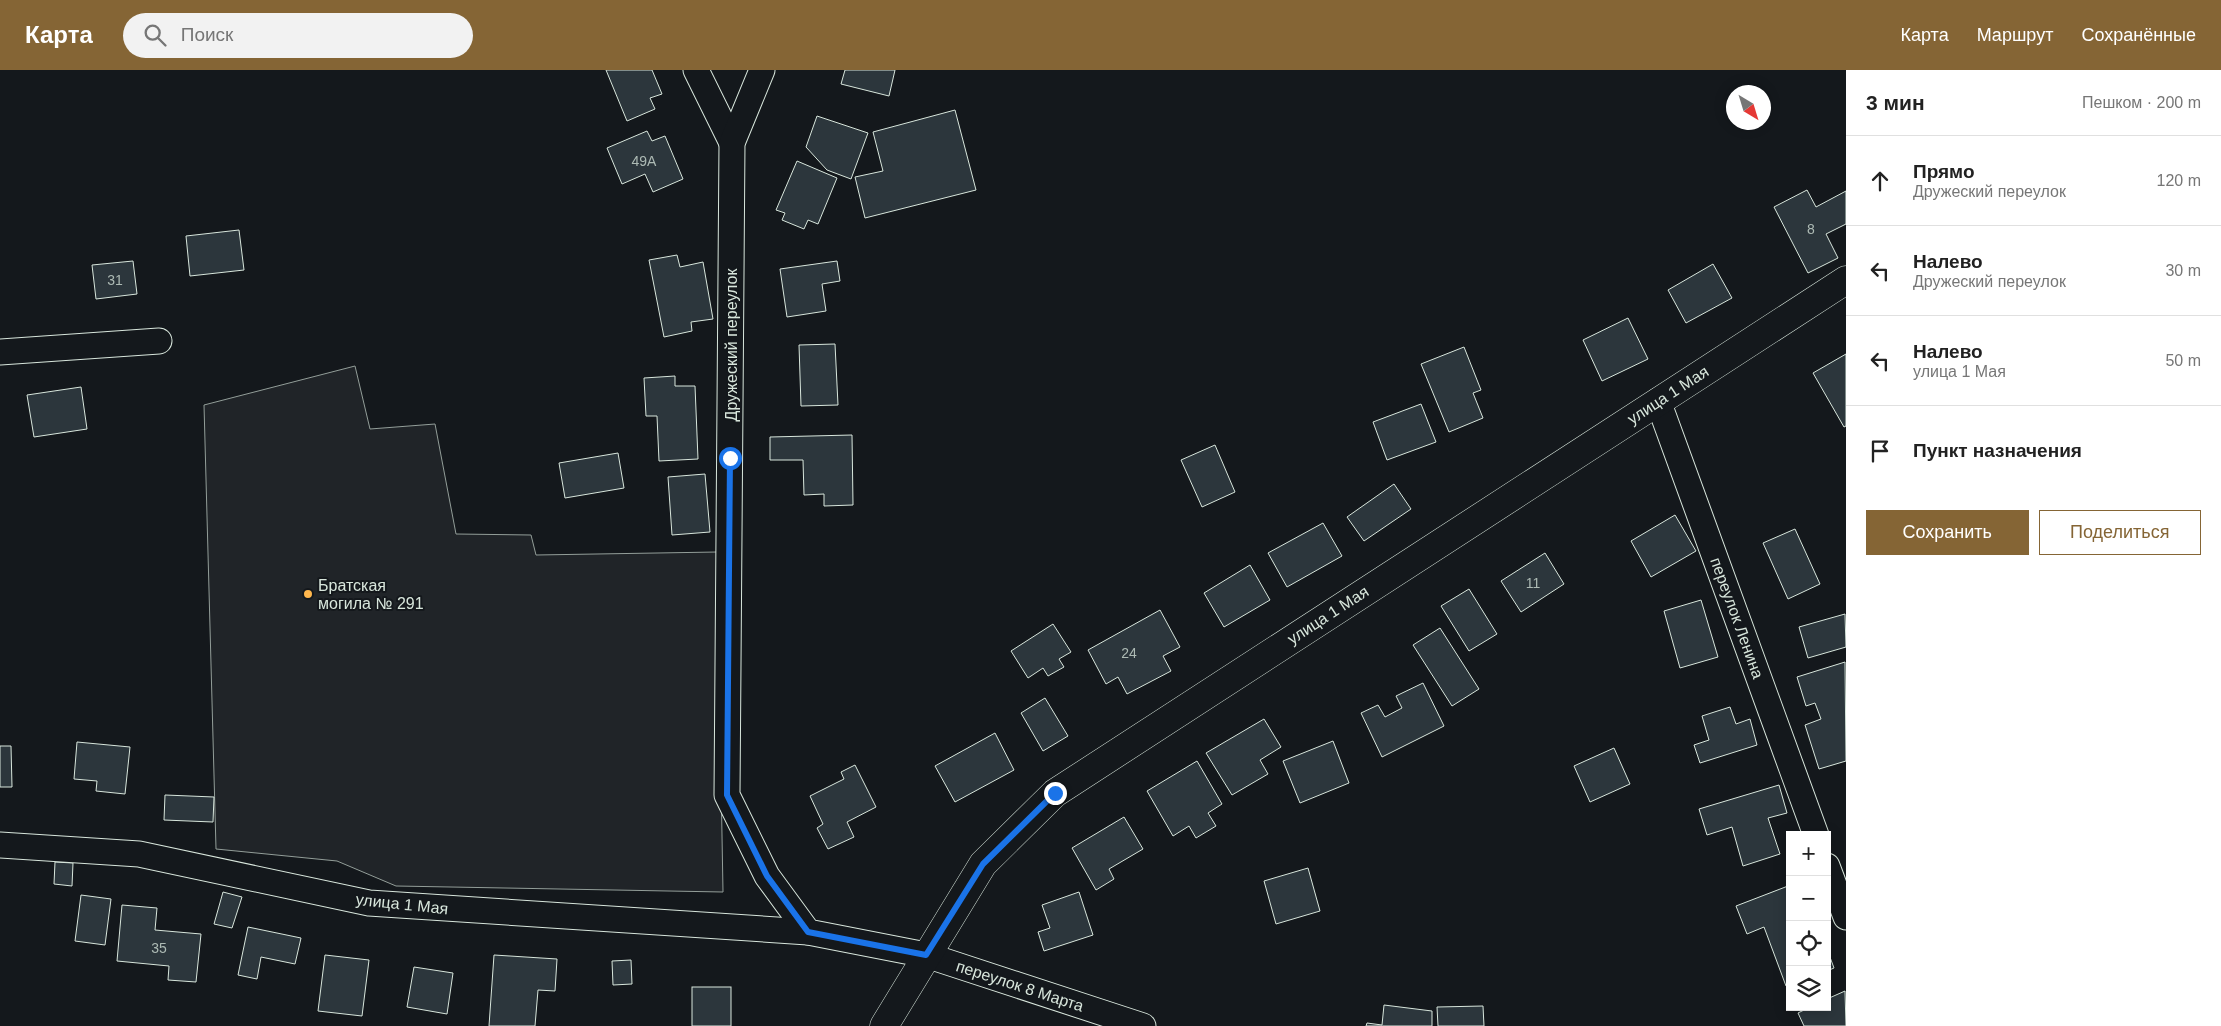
<!DOCTYPE html>
<html lang="ru">
<head>
<meta charset="utf-8">
<style>
  :root { --surface:#fff; --page:#f2f2f2; --text:#222; --muted:#767676; --line:#e0e0e0; --accent:#856535 }
  body { margin:0; font-family:Helvetica,sans-serif; background:var(--page); color:var(--text) }
  .controls { position:absolute; right:15px; bottom:15px; display:grid; overflow:hidden; border-radius:0px; box-shadow:0 2px 12px #0003 }
  .controls button { width:45px; height:45px; display:grid; place-items:center; padding:0; border:0; border-bottom:1px solid var(--line); background:var(--surface); color:var(--text); font:25px sans-serif }
  .compass { position:absolute; left:1726px; top:15px; width:45px; height:45px; border-radius:50%; background:var(--surface); box-shadow:0 2px 12px #0003; rotate:142deg }
  .stop { position:absolute; width:15px; height:15px; margin:-11px; border:4px solid #1a73e8; border-radius:50%; background:#fff }
  .stop.end { background:#1a73e8; border-color:#fff; box-shadow:0 1px 5px #0008 }
  .list { margin:0; padding:0; list-style:none }
  h2 { display:flex; justify-content:space-between; align-items:center; height:65px; margin:0; padding:0 20px; font-size:21px }
  h2 small { font-size:16px; font-weight:400; color:var(--muted) }
  .list li { display:grid; grid-template-columns:32px 1fr auto; gap:15px; align-items:center; box-sizing:border-box; height:90px; padding:0 20px; border-top:1px solid var(--line) }
  .list b { display:block; font-size:19px; white-space:nowrap }
  .list p { margin:0; font-size:16px; white-space:nowrap; color:var(--muted) }
  .list em { font-size:16px; font-style:normal; color:var(--muted) }
  .actions { display:flex; gap:10px; padding:15px 20px }
  .actions a { flex:1; padding:11px 0; border:1px solid var(--accent); border-radius:0px; text-align:center; font-size:18px; color:var(--accent) }
  .actions .main { background:var(--accent); color:#fff }
  .icon { flex:none; width:28px; height:28px; fill:none; stroke:currentColor; stroke-width:2; stroke-linecap:round; stroke-linejoin:round }
  .map { position:relative; flex:none; width:1846px; height:956px; overflow:hidden }
  header { display:flex; align-items:center; gap:30px; box-sizing:border-box; height:70px; padding:0 25px; background:var(--accent); color:#fff }
  header strong { font-size:24px }
  nav { display:flex; gap:28px; margin-inline-start:auto; font-size:18px }
  .search { width:350px; height:45px; background:var(--page); display:flex; align-items:center; gap:12px; box-sizing:border-box; padding:0 18px; border-radius:28px; color:var(--muted); font-size:19px }
  main { display:flex }
  aside { flex:1; background:var(--surface) }
  .map>svg:first-child { display:block }
</style>
</head>
<body>
<header>
<strong>Карта</strong>
<div class="search"><svg class="icon" aria-label="search" viewBox="0 0 24 24"><circle cx="10" cy="10" r="6"/><path d="M15 15l6 6"/></svg>Поиск</div>
<nav><a>Карта</a><a>Маршрут</a><a>Сохранённые</a></nav>
</header>
<main>
<div class="map">
<svg width="1846" height="956" viewBox="0 0 1846 956">
  <rect width="100%" height="100%" fill="#14181c"/>
  <polygon fill="#202428" stroke="#939e99" points="355,296 370,359 435,354 456,464 531,465 536,485 717,482 723,822 396,816 337,791 216,779 204,335"/>
  <g fill="#2c363c" stroke="#d8e6dc">
    <polygon points="606,0 652,0 662,24 650,28 655,39 627,51"/>
    <polygon points="845,0 895,0 889,26 841,14"/>
    <polygon points="955,40 976,120 865,148 855,107 883,101 873,62"/>
    <polygon points="817,46 868,63 851,109 827,100 806,77"/>
    <polygon points="647,61 652,71 665,66 683,109 653,122 645,104 622,114 607,78"/>
    <polygon points="797,91 837,108 818,154 808,150 804,159 782,150 785,143 776,140"/>
    <polygon points="1807,120 1816,137 1846,121 1846,154 1826,164 1838,188 1808,203 1774,137"/>
    <polygon points="239,160 244,200 190,206 186,166"/>
    <polygon points="677,185 680,197 703,192 713,249 691,252 692,261 664,267 649,190"/>
    <polygon points="133,191 137,224 96,229 92,195"/>
    <polygon points="837,191 840,211 822,214 826,241 787,247 780,199"/>
    <polygon points="1713,194 1732,228 1686,253 1668,220"/>
    <polygon points="1628,248 1648,289 1602,311 1583,270"/>
    <polygon points="835,274 838,335 801,336 799,275"/>
    <polygon points="1464,277 1481,320 1473,323 1483,348 1449,362 1421,294"/>
    <polygon points="1846,284 1846,356 1844,357 1813,303"/>
    <polygon points="675,306 675,316 695,316 698,389 659,391 657,346 646,346 644,308"/>
    <polygon points="81,317 87,359 34,367 27,325"/>
    <polygon points="1421,334 1436,372 1387,390 1373,352"/>
    <polygon points="852,365 853,435 824,436 824,424 804,425 803,390 770,390 770,367"/>
    <polygon points="1215,375 1235,422 1202,437 1181,390"/>
    <polygon points="618,383 624,418 565,428 559,393"/>
    <polygon points="705,404 710,462 672,465 668,407"/>
    <polygon points="1394,414 1411,439 1364,471 1347,447"/>
    <polygon points="1675,445 1696,481 1651,507 1631,471"/>
    <polygon points="1323,453 1342,486 1287,517 1268,483"/>
    <polygon points="1795,459 1820,514 1788,529 1763,473"/>
    <polygon points="1545,483 1564,514 1521,542 1501,511"/>
    <polygon points="1250,495 1270,530 1224,557 1204,523"/>
    <polygon points="1469,519 1497,564 1469,581 1441,536"/>
    <polygon points="1701,530 1718,587 1680,598 1664,541"/>
    <polygon points="1160,540 1180,577 1163,586 1171,601 1127,624 1118,607 1106,614 1088,580"/>
    <polygon points="1845,544 1846,577 1808,588 1799,557"/>
    <polygon points="1053,554 1071,582 1059,589 1064,597 1048,606 1043,598 1028,608 1011,581"/>
    <polygon points="1440,558 1479,619 1452,636 1413,575"/>
    <polygon points="1845,592 1846,691 1819,699 1805,655 1821,649 1815,633 1806,636 1797,607"/>
    <polygon points="1423,613 1444,656 1382,687 1361,643 1378,635 1385,647 1402,638 1396,626"/>
    <polygon points="1045,628 1068,666 1043,681 1021,643"/>
    <polygon points="1730,637 1736,654 1750,649 1757,675 1700,693 1694,675 1709,670 1702,646"/>
    <polygon points="1264,649 1281,677 1260,690 1268,704 1232,725 1206,683"/>
    <polygon points="995,663 1014,700 955,732 935,696"/>
    <polygon points="1333,671 1349,713 1300,733 1283,691"/>
    <polygon points="77,672 130,677 125,724 96,721 97,711 74,709"/>
    <polygon points="0,676 11,676 12,717 0,717"/>
    <polygon points="1614,678 1630,714 1590,732 1574,696"/>
    <polygon points="1197,691 1222,734 1208,743 1216,756 1196,768 1189,756 1173,766 1147,721"/>
    <polygon points="855,695 876,737 847,752 854,767 828,779 817,758 823,754 810,726 844,709 841,702"/>
    <polygon points="1779,715 1787,743 1768,748 1780,784 1743,796 1732,757 1707,765 1699,739"/>
    <polygon points="165,725 214,727 213,752 164,750"/>
    <polygon points="1124,747 1143,779 1109,799 1114,809 1096,820 1072,778"/>
    <polygon points="55,792 73,793 72,816 54,814"/>
    <polygon points="1308,798 1320,841 1276,854 1264,811"/>
    <polygon points="1788,816 1790,821 1790,915 1786,916 1764,857 1747,864 1736,836"/>
    <polygon points="223,822 242,827 232,858 214,854"/>
    <polygon points="1079,822 1093,865 1044,881 1038,862 1050,858 1042,835"/>
    <polygon points="81,825 111,829 105,875 75,871"/>
    <polygon points="122,835 157,838 155,860 201,864 196,912 168,910 169,896 117,891"/>
    <polygon points="248,857 301,868 295,894 261,887 257,909 238,905"/>
    <polygon points="1827,879 1834,898 1827,901"/>
    <polygon points="325,885 369,890 362,946 318,941"/>
    <polygon points="494,885 557,889 555,921 538,920 535,956 489,956"/>
    <polygon points="631,890 632,914 613,915 612,891"/>
    <polygon points="414,897 453,903 447,944 407,937"/>
    <rect x="692" y="917" width="39" height="39"/>
    <polygon points="1845,921 1846,956 1804,956 1798,943 1810,937 1827,937 1827,929"/>
    <polygon points="1384,935 1432,941 1432,956 1366,956 1367,953 1382,955"/>
    <polygon points="1483,936 1484,956 1438,956 1437,937"/>
  </g>
  <g fill="none" stroke-linecap="round" stroke-linejoin="round">
    <g stroke="#d8e6dc" stroke-width="27">
      <g id="minor">
        <polyline points="696,0 732,73"/>
        <polyline points="762,0 732,73 727,725 767,806 808,862 926,885 1143,956"/>
        <polyline points="0,282 159,271"/>
        <polyline points="1658,331 1816,765"/>
        <polyline points="0,775 139,784 369,833 808,862"/>
        <polyline points="1827,796 1846,847"/>
      </g>
    </g>
    <g stroke="#d8e6dc" stroke-width="29">
      <polyline id="tertiary" points="884,956 983,794 1055,723 1846,210"/>
    </g>
    <use href="#minor" stroke="#14181c" stroke-width="25"/>
    <use href="#tertiary" stroke="#14181c" stroke-width="28"/>
  </g>
  <g fill="none" stroke-linecap="round" stroke-linejoin="round">
    <polyline stroke="#1a73e8" stroke-width="6" points="730,388 727,725 767,806 808,862 926,885 983,794 1055,723"/>
  </g>
  <circle fill="#ffb74d" stroke="#14181c" stroke-width="2" cx="308" cy="524" r="5"/>
  <g text-anchor="middle" dominant-baseline="central" stroke-width="4" stroke-linejoin="round" paint-order="stroke">
    <g font-size="14" fill="#adbab4">
      <text x="644" y="91">49А</text>
      <text x="1811" y="159">8</text>
      <text x="115" y="210">31</text>
      <text x="1533" y="513">11</text>
      <text x="1129" y="583">24</text>
      <text x="159" y="878">35</text>
    </g>
    <g font-size="16" fill="#d8e6dc" stroke="#14181c">
      <text transform="translate(731 275) rotate(-90)">Дружеский переулок</text>
      <text transform="translate(1668 325) rotate(-33)">улица 1 Мая</text>
      <text transform="translate(1328 545) rotate(-33)">улица 1 Мая</text>
      <text transform="translate(1737 548) rotate(70)">переулок Ленина</text>
      <text transform="translate(402 834) rotate(6)">улица 1 Мая</text>
      <text transform="translate(1020 916) rotate(18)">переулок 8 Марта</text>
    </g>
    <g font-size="16" fill="#d8e6dc" stroke="#14181c" text-anchor="start">
      <text x="318" y="515">Братская<tspan x="318" dy="18">могила № 291</tspan></text>
    </g>
  </g>
</svg>
<div class="controls">
<button>+</button>
<button>−</button>
<button><svg class="icon" aria-label="locate" viewBox="0 0 24 24"><circle cx="12" cy="12" r="6"/><path d="M12 2v4M12 18v4M2 12h4M18 12h4"/></svg></button>
<button><svg class="icon" aria-label="layers" viewBox="0 0 24 24"><path d="M12 4l9 5-9 5-9-5zM3 14l9 5 9-5"/></svg></button>
</div>
<svg class="compass" viewBox="-18 -18 36 36"><path d="M0-13l5 13h-10z" fill="#e53935"/><path d="M0 13l5-13h-10z" fill="#767676"/></svg>
<div class="stop" style="left:730px;top:388px"></div>
<div class="stop end" style="left:1055px;top:723px"></div>
</div>
<aside>
<h2>3 мин<small>Пешком · 200 m</small></h2>
<ul class="list">
<li><svg class="icon" aria-label="ahead" viewBox="0 0 24 24"><path d="M12 20V5M6 11l6-6 6 6"/></svg><div><b>Прямо</b><p>Дружеский переулок</p></div><em>120 m</em></li>
<li><svg class="icon" aria-label="left" viewBox="0 0 24 24"><path d="M17 20v-9H6M10 6l-5 5 5 5"/></svg><div><b>Налево</b><p>Дружеский переулок</p></div><em>30 m</em></li>
<li><svg class="icon" aria-label="left" viewBox="0 0 24 24"><path d="M17 20v-9H6M10 6l-5 5 5 5"/></svg><div><b>Налево</b><p>улица 1 Мая</p></div><em>50 m</em></li>
<li><svg class="icon" aria-label="arrive" viewBox="0 0 24 24"><path d="M6 21V4h12l-3 4 3 4H6"/></svg><div><b>Пункт назначения</b></div></li>
</ul>
<div class="actions"><a class="main">Сохранить</a><a>Поделиться</a></div>
</aside>
</main>
</body>
</html>
